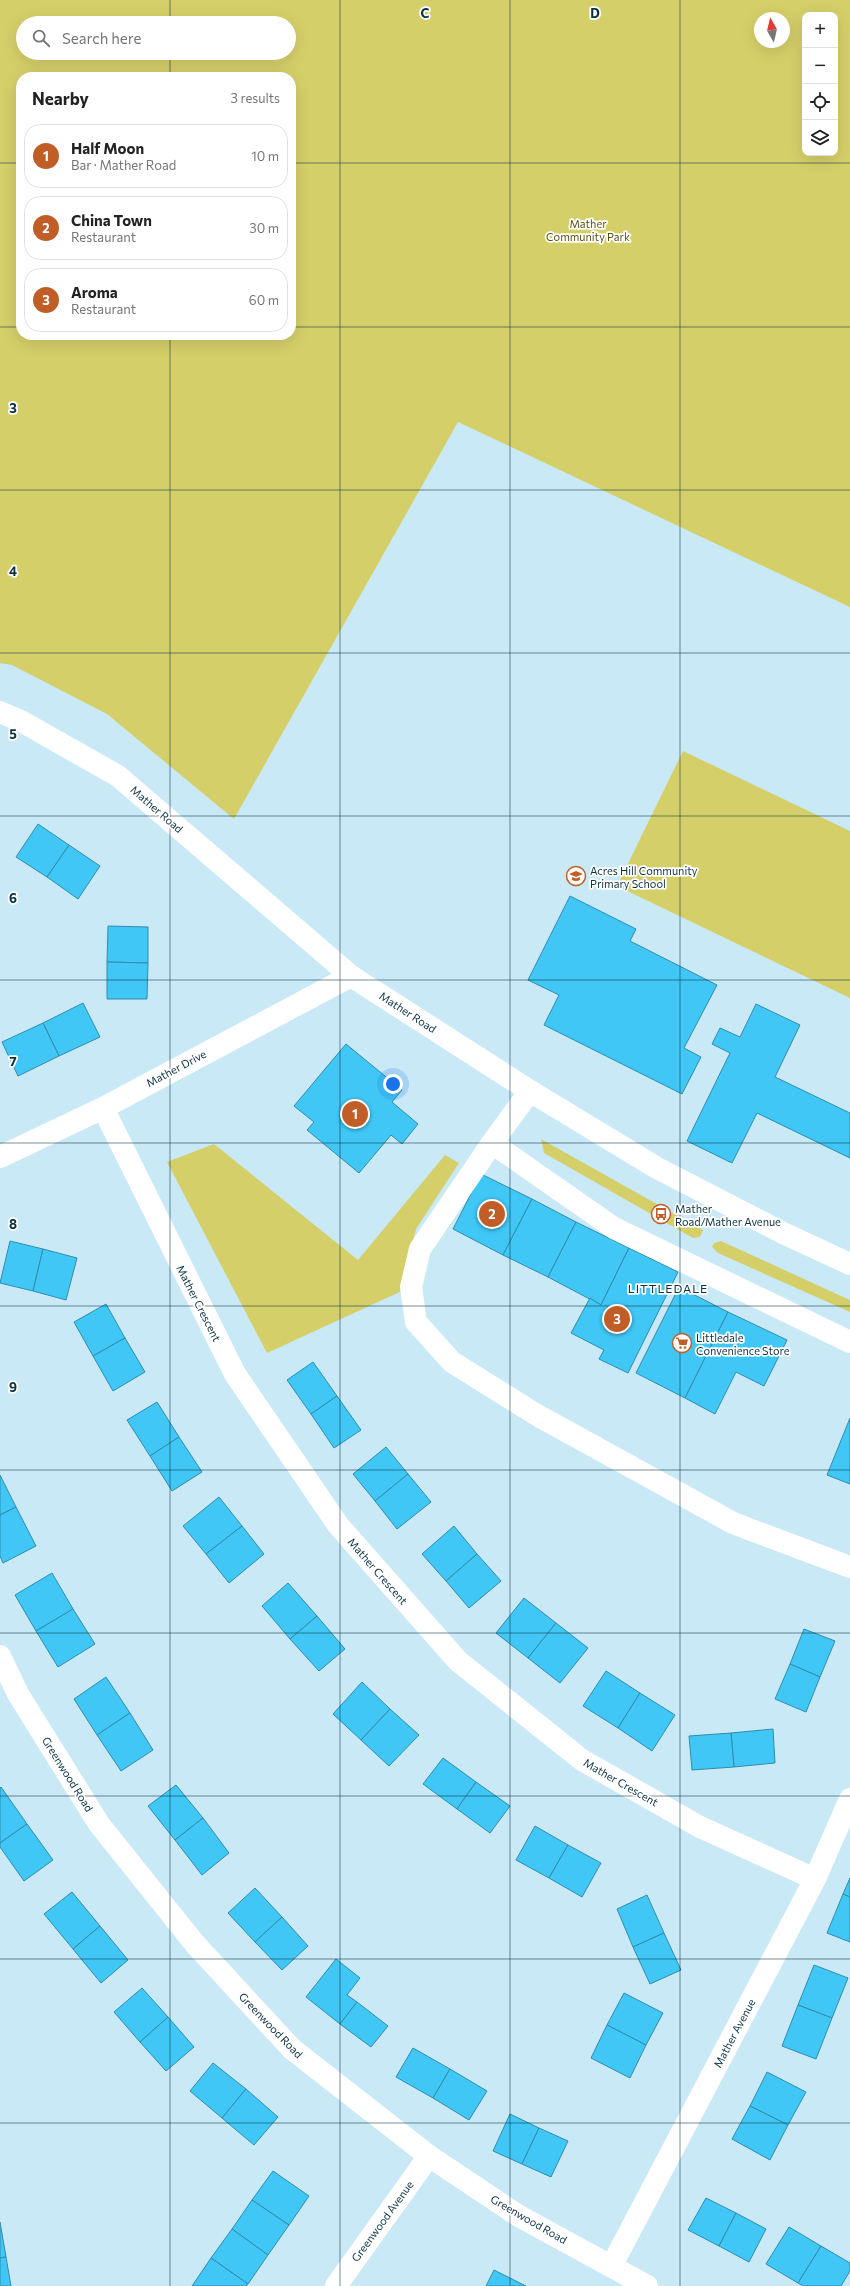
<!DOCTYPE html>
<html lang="en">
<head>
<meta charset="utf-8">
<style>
  :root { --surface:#fff; --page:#f6f6f6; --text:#222; --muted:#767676; --line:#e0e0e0; --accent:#c15d27 }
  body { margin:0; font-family:Commissioner,sans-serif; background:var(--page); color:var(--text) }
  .controls { position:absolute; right:12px; top:12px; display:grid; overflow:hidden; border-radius:8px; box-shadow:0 4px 16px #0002 }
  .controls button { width:36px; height:36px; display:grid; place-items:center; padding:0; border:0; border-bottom:1px solid var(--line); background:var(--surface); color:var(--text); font:20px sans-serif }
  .compass { position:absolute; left:754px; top:12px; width:36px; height:36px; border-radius:50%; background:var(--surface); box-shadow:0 4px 16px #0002; rotate:352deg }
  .you { position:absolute; left:393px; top:1084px; width:14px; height:14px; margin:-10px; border:3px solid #fff; border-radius:50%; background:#1a73e8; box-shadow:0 0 0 6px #1a73e833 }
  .badge { display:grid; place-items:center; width:26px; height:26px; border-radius:50%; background:var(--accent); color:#fff; font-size:13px; font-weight:700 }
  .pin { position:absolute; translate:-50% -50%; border:2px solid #fff; box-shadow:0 1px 4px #0006 }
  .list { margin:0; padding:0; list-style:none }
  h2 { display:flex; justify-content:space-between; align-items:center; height:52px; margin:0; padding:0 16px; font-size:17px }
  h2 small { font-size:13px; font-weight:400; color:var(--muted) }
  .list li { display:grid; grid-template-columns:26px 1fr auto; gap:12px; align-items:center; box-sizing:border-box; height:64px; margin:0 8px 8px; padding:0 8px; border:1px solid var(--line); border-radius:16px }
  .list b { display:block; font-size:15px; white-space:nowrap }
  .list p { margin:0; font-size:13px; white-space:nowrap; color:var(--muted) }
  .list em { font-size:13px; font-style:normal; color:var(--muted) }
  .icon { flex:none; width:22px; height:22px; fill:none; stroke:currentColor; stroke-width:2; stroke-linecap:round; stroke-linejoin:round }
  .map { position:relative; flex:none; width:850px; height:2286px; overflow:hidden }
  .search { position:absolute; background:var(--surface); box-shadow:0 4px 16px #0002; left:16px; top:16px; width:280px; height:44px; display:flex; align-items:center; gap:10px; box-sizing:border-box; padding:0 14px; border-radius:22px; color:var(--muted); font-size:15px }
  .panel { position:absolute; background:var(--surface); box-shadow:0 4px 16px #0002; left:16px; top:72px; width:280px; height:268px; border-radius:16px }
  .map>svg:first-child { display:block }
</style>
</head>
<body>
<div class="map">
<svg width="850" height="2286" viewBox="0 0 850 2286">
  <rect width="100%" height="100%" fill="#c9e9f7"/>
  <g fill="#d5cf6a" fill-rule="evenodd">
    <path d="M0,0H850V607L458,422L234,819L107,714L12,665L0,663ZM805,15H835V153H805ZM760,18H784V42H760ZM23,23H289V53H23ZM21,77H291V335H21Z"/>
    <polygon points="683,751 850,831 850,998 617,886"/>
    <polygon points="541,1139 703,1230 700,1237 693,1238 544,1153"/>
    <polygon points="214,1144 358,1260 445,1155 459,1163 416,1229 407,1263 404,1290 267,1353 167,1162"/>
    <polygon points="721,1241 850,1300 850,1312 718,1253 712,1247 714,1243"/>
  </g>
  <g fill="#40c7f5" stroke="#308dad">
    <polygon points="38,824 69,845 47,877 16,857"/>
    <polygon points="69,845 100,866 78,899 47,877"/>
    <polygon points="570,896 636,929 630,941 717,985 684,1048 701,1057 682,1094 544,1025 559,995 528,980"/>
    <polygon points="108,926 148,927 148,963 107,962"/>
    <polygon points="107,962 148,963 147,999 107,999"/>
    <polygon points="83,1003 100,1037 59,1056 43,1023"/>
    <polygon points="756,1004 800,1025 775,1077 850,1113 850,1158 757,1113 732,1163 687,1141 730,1053 712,1044 720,1028 740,1037"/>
    <polygon points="43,1023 59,1056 18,1076 2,1042"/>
    <polygon points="346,1044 402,1090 392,1102 418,1124 402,1144 391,1135 359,1173 307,1130 314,1122 294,1106"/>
    <polygon points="481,1174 532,1199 503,1255 453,1229"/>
    <polygon points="532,1199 576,1222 548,1277 503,1255"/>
    <polygon points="576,1222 629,1248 601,1305 548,1277"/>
    <polygon points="10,1241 43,1249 33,1291 0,1283"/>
    <polygon points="629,1248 678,1272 628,1373 599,1359 604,1350 571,1333 590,1298 601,1305"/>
    <polygon points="43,1249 77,1258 66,1300 33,1291"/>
    <polygon points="679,1287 728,1312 685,1398 636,1373"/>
    <polygon points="106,1304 125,1338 93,1356 74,1322"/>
    <polygon points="728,1312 787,1340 764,1386 736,1372 715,1414 685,1398"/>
    <polygon points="125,1338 145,1372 113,1391 93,1356"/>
    <polygon points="313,1362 337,1396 311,1414 287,1380"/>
    <polygon points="337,1396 361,1430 334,1448 311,1414"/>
    <polygon points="157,1402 179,1437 150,1456 127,1420"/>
    <polygon points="850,1418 850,1484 827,1475"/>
    <polygon points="179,1437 202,1472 172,1491 150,1456"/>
    <polygon points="386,1447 408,1474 375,1501 353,1474"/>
    <polygon points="408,1474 431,1502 397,1529 375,1501"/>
    <polygon points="0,1475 16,1507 0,1515"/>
    <polygon points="219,1497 242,1526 206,1554 183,1526"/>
    <polygon points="16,1507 36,1546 3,1563 0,1556 0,1515"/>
    <polygon points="242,1526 264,1554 229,1583 206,1554"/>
    <polygon points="454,1526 477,1554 446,1581 422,1554"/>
    <polygon points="477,1554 501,1581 469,1608 446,1581"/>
    <polygon points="52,1573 73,1609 36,1631 15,1595"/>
    <polygon points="288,1583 317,1616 290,1639 262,1606"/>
    <polygon points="524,1598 556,1623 528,1658 496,1633"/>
    <polygon points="73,1609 95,1644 58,1667 36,1631"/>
    <polygon points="317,1616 345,1649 319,1671 290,1639"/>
    <polygon points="556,1623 588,1648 560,1683 528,1658"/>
    <polygon points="804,1629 835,1641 820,1677 790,1664"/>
    <polygon points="790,1664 820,1677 806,1712 775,1699"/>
    <polygon points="606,1671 640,1693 618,1728 583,1706"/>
    <polygon points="106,1677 130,1713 97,1735 74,1699"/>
    <polygon points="362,1682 390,1709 361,1740 333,1714"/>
    <polygon points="640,1693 675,1715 652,1751 618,1728"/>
    <polygon points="390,1709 419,1735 389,1766 361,1740"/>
    <polygon points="130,1713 153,1750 121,1771 97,1735"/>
    <polygon points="773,1729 775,1763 734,1767 731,1733"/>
    <polygon points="731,1733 734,1767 692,1770 689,1736"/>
    <polygon points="443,1758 476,1782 457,1809 423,1784"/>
    <polygon points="476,1782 510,1806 490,1833 457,1809"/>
    <polygon points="176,1785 203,1818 175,1840 148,1806"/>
    <polygon points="1,1787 27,1824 0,1843 0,1788"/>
    <polygon points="203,1818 229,1853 202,1875 175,1840"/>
    <polygon points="27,1824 53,1860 24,1881 0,1847 0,1843"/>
    <polygon points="535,1826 568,1845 549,1878 516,1860"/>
    <polygon points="568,1845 601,1863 582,1897 549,1878"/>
    <polygon points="850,1878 850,1897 843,1894"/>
    <polygon points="255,1888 282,1917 255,1942 228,1913"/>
    <polygon points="72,1892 100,1926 73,1949 44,1914"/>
    <polygon points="843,1894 850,1897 850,1942 827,1933"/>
    <polygon points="647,1895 664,1933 633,1947 617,1909"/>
    <polygon points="282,1917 308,1946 282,1970 255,1942"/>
    <polygon points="100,1926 128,1960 101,1983 73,1949"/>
    <polygon points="664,1933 681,1970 650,1984 633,1947"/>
    <polygon points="336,1959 360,1978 347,1995 357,2002 340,2024 306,1997"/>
    <polygon points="814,1965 848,1978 832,2018 798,2005"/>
    <polygon points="142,1988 168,2017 140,2042 114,2012"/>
    <polygon points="624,1993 663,2013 646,2045 607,2025"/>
    <polygon points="357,2002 388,2026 371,2047 340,2024"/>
    <polygon points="798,2005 832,2018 816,2059 782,2046"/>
    <polygon points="168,2017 194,2047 166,2071 140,2042"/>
    <polygon points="607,2025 646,2045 630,2078 591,2058"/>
    <polygon points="413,2048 450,2069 433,2098 396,2077"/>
    <polygon points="213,2063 246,2089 222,2118 190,2091"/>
    <polygon points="450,2069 487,2091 469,2120 433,2098"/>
    <polygon points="767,2072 806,2092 788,2125 750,2106"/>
    <polygon points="246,2089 278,2117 254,2145 222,2118"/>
    <polygon points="750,2106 788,2125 770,2160 732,2139"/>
    <polygon points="510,2114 539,2128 522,2164 493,2151"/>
    <polygon points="539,2128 568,2141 551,2177 522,2164"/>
    <polygon points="273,2171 309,2196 289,2225 252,2200"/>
    <polygon points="706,2198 736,2213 719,2246 688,2230"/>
    <polygon points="252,2200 289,2225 268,2255 232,2229"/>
    <polygon points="736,2213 766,2229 749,2262 719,2246"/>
    <polygon points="0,2222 6,2257 0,2258"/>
    <polygon points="789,2227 821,2246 798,2283 766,2264"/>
    <polygon points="232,2229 268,2255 248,2284 211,2258"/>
    <polygon points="821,2246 850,2263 850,2271 841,2286 803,2286 798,2283"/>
    <polygon points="6,2257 11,2286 0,2286 0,2258"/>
    <polygon points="211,2258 248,2284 246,2286 192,2286"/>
    <polygon points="494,2270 526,2286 486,2286"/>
  </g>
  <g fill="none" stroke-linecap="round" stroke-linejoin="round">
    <g stroke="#fff" stroke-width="22">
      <polyline points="0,712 21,721 118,776 351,976 530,1091 657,1168 783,1233 850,1264"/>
      <polyline points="530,1091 492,1143 420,1249 411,1287 416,1322 452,1362 537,1415 733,1523 850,1567"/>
      <polyline points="103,1108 235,1374 338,1525 458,1661 582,1760 700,1827 815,1879"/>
      <polyline points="492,1143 614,1228 850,1342"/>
      <polyline points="0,1157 103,1108 351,976"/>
      <polyline points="0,1656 18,1694 99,1824 195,1944 292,2049 429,2156 519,2216 647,2286"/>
      <polyline points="612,2265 815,1879 850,1799"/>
      <polyline points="336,2286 429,2156"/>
    </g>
  </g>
  <path fill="none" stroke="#0c3341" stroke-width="1" stroke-opacity="0.55" d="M170,0V23M340,0V2286M510,0V2286M680,0V2286M170,53V77M0,163H21M291,163H850M0,327H21M291,327H850M170,335V2286M0,490H850M0,653H850M0,816H850M0,980H850M0,1143H850M0,1306H850M0,1470H850M0,1633H850M0,1796H850M0,1959H850M0,2123H850"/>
  <defs>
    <g id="school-ring" transform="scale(1)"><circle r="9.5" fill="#fff" stroke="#c15d27" stroke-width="1.5"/><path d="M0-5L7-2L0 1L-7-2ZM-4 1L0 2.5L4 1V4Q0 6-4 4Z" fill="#c15d27"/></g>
    <g id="bus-ring" transform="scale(1)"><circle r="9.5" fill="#fff" stroke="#c15d27" stroke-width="1.5"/><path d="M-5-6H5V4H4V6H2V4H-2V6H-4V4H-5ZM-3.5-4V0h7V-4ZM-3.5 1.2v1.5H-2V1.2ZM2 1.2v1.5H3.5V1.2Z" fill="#c15d27"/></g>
    <g id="supermarket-ring" transform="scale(1)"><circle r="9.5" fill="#fff" stroke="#c15d27" stroke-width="1.5"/><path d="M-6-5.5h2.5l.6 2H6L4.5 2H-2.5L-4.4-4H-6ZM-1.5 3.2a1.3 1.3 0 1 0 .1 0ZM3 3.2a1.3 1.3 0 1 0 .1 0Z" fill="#c15d27"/></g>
  </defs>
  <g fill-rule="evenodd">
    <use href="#school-ring" x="576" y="876"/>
    <use href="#bus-ring" x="661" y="1214"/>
    <use href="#supermarket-ring" x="682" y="1343"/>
  </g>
  <g text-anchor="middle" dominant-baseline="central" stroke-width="3.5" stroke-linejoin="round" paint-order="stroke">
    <g font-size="11" fill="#565319" stroke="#fff">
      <text x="588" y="223">Mather<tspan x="588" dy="13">Community Park</tspan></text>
    </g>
    <g font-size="11" fill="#0c3341" stroke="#fff">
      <text transform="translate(157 809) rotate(41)">Mather Road</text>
      <text transform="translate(408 1012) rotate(33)">Mather Road</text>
      <text transform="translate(176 1068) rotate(-28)">Mather Drive</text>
      <text transform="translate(199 1303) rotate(63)">Mather Crescent</text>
      <text transform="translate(378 1571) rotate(49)">Mather Crescent</text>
      <text transform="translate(68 1774) rotate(58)">Greenwood Road</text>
      <text transform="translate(621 1782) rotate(30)">Mather Crescent</text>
      <text transform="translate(271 2025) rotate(46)">Greenwood Road</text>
      <text transform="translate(734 2033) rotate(-62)">Mather Avenue</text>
      <text transform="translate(529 2219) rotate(30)">Greenwood Road</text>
      <text transform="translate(382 2221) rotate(-54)">Greenwood Avenue</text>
    </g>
    <g font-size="11" fill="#0c3341" stroke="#fff" text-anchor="start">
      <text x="590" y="870">Acres Hill Community<tspan x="590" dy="13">Primary School</tspan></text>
      <text x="675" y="1208">Mather<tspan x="675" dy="13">Road/Mather Avenue</tspan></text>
      <text x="696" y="1337">Littledale<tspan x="696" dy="13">Convenience Store</tspan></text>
    </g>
    <g font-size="12" letter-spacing="1" fill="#0c3341" stroke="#fff">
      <text x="668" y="1288">LITTLEDALE</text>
    </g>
  </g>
  <g font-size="13" text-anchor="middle" font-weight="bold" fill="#0c3341" stroke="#fff" stroke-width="3.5" stroke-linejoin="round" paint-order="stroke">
    <text x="425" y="18">C</text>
    <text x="595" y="18">D</text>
    <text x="13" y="413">3</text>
    <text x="13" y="576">4</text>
    <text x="13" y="739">5</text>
    <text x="13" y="903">6</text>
    <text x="13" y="1066">7</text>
    <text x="13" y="1229">8</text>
    <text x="13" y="1392">9</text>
  </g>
</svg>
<div class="controls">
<button>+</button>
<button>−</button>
<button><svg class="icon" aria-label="locate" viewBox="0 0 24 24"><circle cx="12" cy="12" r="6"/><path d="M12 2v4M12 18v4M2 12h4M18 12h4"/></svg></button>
<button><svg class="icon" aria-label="layers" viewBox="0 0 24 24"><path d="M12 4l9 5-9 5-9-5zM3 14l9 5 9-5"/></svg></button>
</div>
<svg class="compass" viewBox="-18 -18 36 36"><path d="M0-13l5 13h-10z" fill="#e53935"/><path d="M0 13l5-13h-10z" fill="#767676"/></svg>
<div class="you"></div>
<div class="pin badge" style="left:355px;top:1114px">1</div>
<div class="pin badge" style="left:492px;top:1214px">2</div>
<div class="pin badge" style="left:617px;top:1319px">3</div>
<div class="search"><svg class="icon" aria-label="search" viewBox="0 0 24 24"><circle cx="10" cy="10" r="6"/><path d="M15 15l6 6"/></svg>Search here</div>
<section class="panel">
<h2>Nearby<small>3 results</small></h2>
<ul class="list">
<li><span class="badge">1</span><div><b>Half Moon</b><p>Bar · Mather Road</p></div><em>10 m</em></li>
<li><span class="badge">2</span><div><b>China Town</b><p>Restaurant</p></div><em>30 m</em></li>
<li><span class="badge">3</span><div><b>Aroma</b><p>Restaurant</p></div><em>60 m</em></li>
</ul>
</section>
</div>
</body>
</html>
